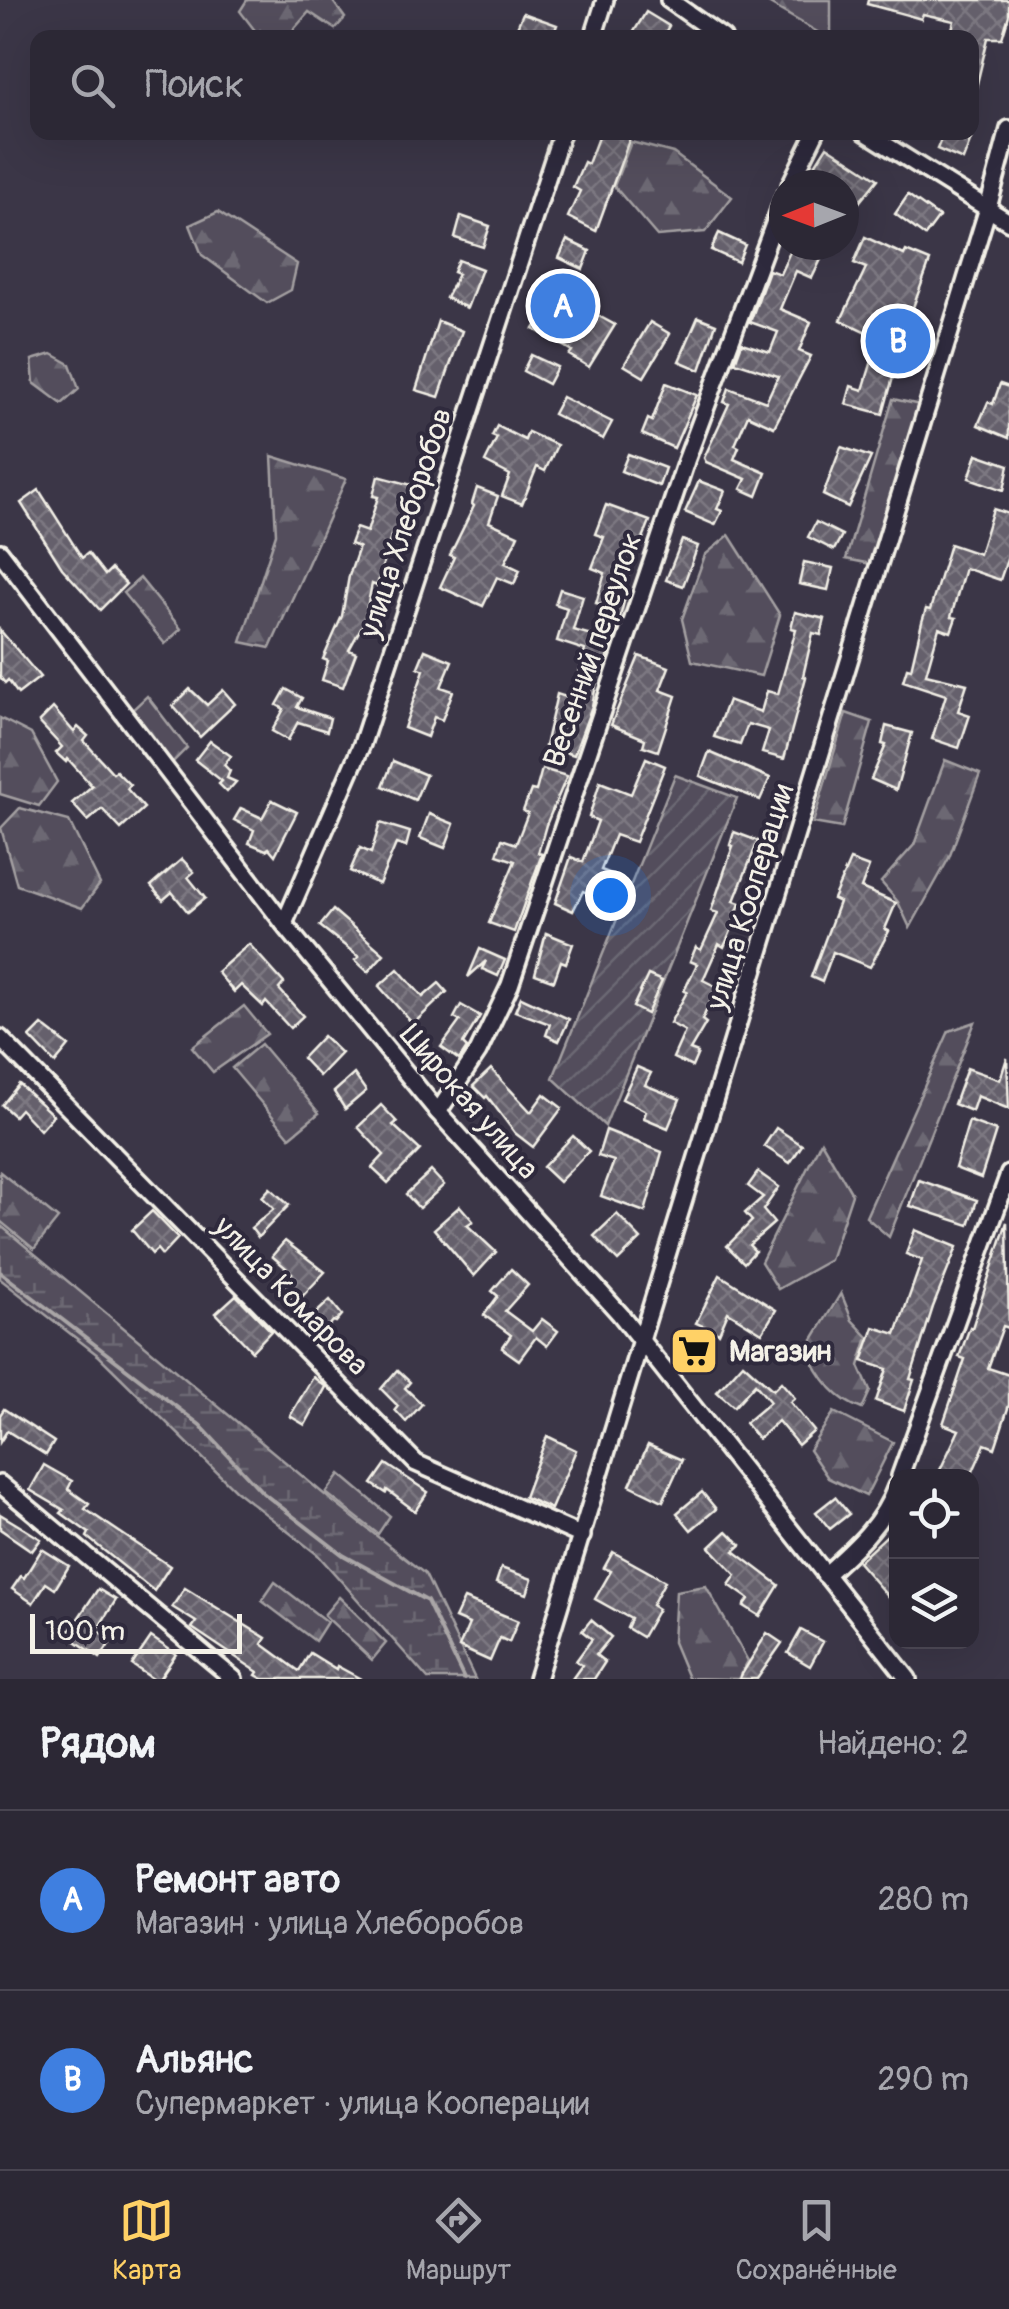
<!DOCTYPE html>
<html lang="ru">
<head>
<meta charset="utf-8">
<style>
  :root { --surface:#2c2835; --page:#383441; --text:#f1f3f6; --muted:#a6a6ad; --line:#484450; --accent:#ffd166 }
  body { margin:0; font-family:Pangolin,sans-serif; background:var(--page); color:var(--text) }
  .controls { position:absolute; right:30px; bottom:30px; display:grid; overflow:hidden; border-radius:20px; box-shadow:0 10px 40px #0002 }
  .controls button { width:90px; height:90px; display:grid; place-items:center; padding:0; border:0; border-bottom:2px solid var(--line); background:var(--surface); color:var(--text); font:50px sans-serif }
  .compass { position:absolute; left:769px; top:170px; width:90px; height:90px; border-radius:50%; background:var(--surface); box-shadow:0 10px 40px #0002; rotate:269deg }
  .scale { position:absolute; left:30px; bottom:25px; width:212px; box-sizing:border-box; padding-left:10px; border:5px solid #f4f1e8; border-top:0; font-size:28px; line-height:35px; white-space:nowrap; color:#f4f1e8; -webkit-text-stroke:8px #2f2a3d; paint-order:stroke }
  .you { position:absolute; left:610px; top:895px; width:35px; height:35px; margin:-25px; border:8px solid #fff; border-radius:50%; background:#1a73e8; box-shadow:0 0 0 15px #1a73e833 }
  .badge { display:grid; place-items:center; width:65px; height:65px; border-radius:50%; background:var(--accent); color:#fff; font-size:32px; font-weight:700 }
  .pin { position:absolute; translate:-50% -50%; border:5px solid #fff; box-shadow:0 2px 10px #0006 }
  .list { margin:0; padding:0; list-style:none }
  h2 { display:flex; justify-content:space-between; align-items:center; height:130px; margin:0; padding:0 40px; font-size:42px }
  h2 small { font-size:32px; font-weight:400; color:var(--muted) }
  .list li { display:grid; grid-template-columns:65px 1fr auto; gap:30px; align-items:center; box-sizing:border-box; height:180px; padding:0 40px; border-top:2px solid var(--line) }
  .list b { display:block; font-size:38px; white-space:nowrap }
  .list p { margin:0; font-size:32px; white-space:nowrap; color:var(--muted) }
  .list em { font-size:32px; font-style:normal; color:var(--muted) }
  .icon { flex:none; width:55px; height:55px; fill:none; stroke:currentColor; stroke-width:2; stroke-linecap:round; stroke-linejoin:round }
  .map { position:relative; flex:none; width:1009px; height:1679px; overflow:hidden }
  .search { position:absolute; background:var(--surface); box-shadow:0 10px 40px #0002; left:30px; right:30px; top:30px; height:110px; display:flex; align-items:center; gap:25px; box-sizing:border-box; padding:0 35px; border-radius:20px; color:var(--muted); font-size:38px }
  .sheet { height:490px; background:var(--surface) }
  nav { display:flex; justify-content:space-around; align-items:center; box-sizing:border-box; height:140px; border-top:2px solid var(--line); background:var(--surface); font-size:28px; color:var(--muted) }
  nav a { display:grid; justify-items:center; gap:5px }
  nav .on { color:var(--accent) }
  .map>svg:first-child { display:block }
</style>
</head>
<body>
<div class="map">
<svg width="1009" height="1679" viewBox="0 0 1009 1679">
  <defs>
    <pattern id="forest-firs" width="22" height="20" patternUnits="userSpaceOnUse" patternTransform="scale(2.5)"><rect width="22" height="20" fill="#534e5c"/><path d="M5 1l3.5 6h-7zM16 11l3.5 6h-7z" fill="#6c6873"/></pattern>
    <pattern id="wetland-marsh" width="20" height="14" patternUnits="userSpaceOnUse" patternTransform="scale(2.5)"><rect width="20" height="14" fill="#534e5c"/><path d="M1 5h8M5 5V1M11 12h8M15 12V8" fill="none" stroke="#6c6873"/></pattern>
    <pattern id="garden-furrows" width="10" height="10" patternUnits="userSpaceOnUse" patternTransform="scale(2.5)"><rect width="10" height="10" fill="#534e5c"/><path d="M-1 1l2-2M0 10L10 0M9 11l2-2" fill="none" stroke="#6c6873"/></pattern>
    <pattern id="building-cross-hatch" width="8" height="8" patternUnits="userSpaceOnUse" patternTransform="scale(2.5)"><rect width="8" height="8" fill="#65616c"/><path d="M0 0l8 8M0 8l8-8" fill="none" stroke="#7c7881"/></pattern>
  </defs>
  <rect width="100%" height="100%" fill="#3b3647"/>
  <filter id="ink" filterUnits="userSpaceOnUse"><feTurbulence type="fractalNoise" baseFrequency=".01" numOctaves="2"/><feDisplacementMap in="SourceGraphic" scale="20" xChannelSelector="R" yChannelSelector="G"/><feConvolveMatrix kernelMatrix="1 2 1 2 8 2 1 2 1" color-interpolation-filters="sRGB"/></filter>
  <g filter="url(#ink)">
    <g fill="url(#forest-firs)" stroke="#a4a0a2" stroke-width="2.5">
      <polygon points="247,0 332,0 345,18 335,29 309,12 287,37 260,37 240,11"/>
      <polygon points="763,0 831,0 831,37 826,37"/>
      <polygon points="631,142 673,153 732,197 705,232 657,236 614,186"/>
      <polygon points="218,212 297,264 291,290 267,303 202,255 190,225"/>
      <polygon points="52,354 70,364 79,389 62,404 34,383 32,360"/>
      <polygon points="893,399 920,405 876,565 846,559"/>
      <polygon points="272,456 346,479 270,648 241,642 276,534"/>
      <polygon points="729,535 780,615 761,676 692,661 682,619 705,555"/>
      <polygon points="140,578 181,629 165,644 123,593"/>
      <polygon points="147,696 187,748 172,763 130,712"/>
      <polygon points="846,713 872,722 842,828 813,823"/>
      <polygon points="0,718 31,734 57,782 39,806 0,794"/>
      <polygon points="945,760 980,774 949,858 910,928 898,902 881,882 914,845"/>
      <polygon points="20,808 69,821 100,884 82,908 17,885 1,828"/>
      <polygon points="244,1006 267,1034 213,1072 192,1047"/>
      <polygon points="975,1022 889,1237 866,1217 949,1031"/>
      <polygon points="261,1044 319,1113 290,1137 232,1068"/>
      <polygon points="821,1141 852,1194 830,1260 778,1289 761,1262"/>
      <polygon points="0,1172 58,1219 34,1249 0,1221"/>
      <path d="M841,1293L852,1320L868,1337L859,1366L870,1391L862,1409C834,1399 818,1376 807,1349Z"/>
      <polygon points="834,1412 893,1442 866,1496 828,1478 809,1450"/>
      <polygon points="340,1474 390,1516 378,1534 326,1493"/>
      <polygon points="275,1582 327,1622 315,1641 262,1601"/>
      <polygon points="706,1586 748,1661 738,1679 688,1678 673,1642 676,1591"/>
      <polygon points="339,1597 386,1643 372,1660 324,1615"/>
    </g>
    <polygon fill="url(#wetland-marsh)" stroke="#a4a0a2" stroke-width="2.5" points="0,1225 331,1500 425,1574 475,1679 428,1679 318,1555 235,1490 99,1356 0,1279"/>
    <polygon fill="url(#garden-furrows)" stroke="#a4a0a2" stroke-width="2.5" points="675,775 737,798 605,1126 553,1078"/>
    <g fill="none" stroke-linecap="round" stroke-linejoin="round">
      <polyline stroke="#aaa6a7" stroke-width="4" points="0,1272 200,1425 263,1493 343,1555 427,1601 464,1679"/>
    </g>
    <g fill="url(#building-cross-hatch)" stroke="#f4f1e8" stroke-width="2.5">
      <polygon points="868,0 1009,0 1009,15 1002,38 988,38 976,88 972,87 972,38 950,38 954,21 923,14 921,19 904,14 867,4"/>
      <polygon points="646,12 669,26 662,38 630,38"/>
      <polygon points="523,13 557,25 552,38 530,38 515,32"/>
      <polygon points="600,132 632,132 596,231 568,217 580,191 573,187 584,162 588,164"/>
      <polygon points="944,132 971,139 963,160 937,149"/>
      <polygon points="827,146 878,179 857,205 844,195 844,185 822,185 808,176"/>
      <polygon points="908,195 939,217 925,236 895,214"/>
      <polygon points="461,216 490,226 483,247 455,238"/>
      <polygon points="719,233 745,245 738,262 711,250"/>
      <polygon points="865,237 904,255 906,251 930,261 904,332 909,335 903,349 901,348 883,414 846,404 851,386 863,390 879,338 841,320 866,268 854,263"/>
      <polygon points="567,240 590,251 583,269 559,258"/>
      <polygon points="793,245 807,245 824,253 812,278 796,271 780,309 811,322 799,351 811,356 774,427 748,415 735,445 739,447 734,459 766,473 757,496 741,489 746,479 706,462 704,458 729,404 724,402 729,388 766,402 778,376 735,362 742,343 770,352 778,332 750,322 769,270 780,274"/>
      <polygon points="458,260 482,269 467,308 446,298 458,274 453,272"/>
      <polygon points="547,288 615,325 589,367 569,355 572,351 534,329 547,308 539,303"/>
      <polygon points="698,317 716,324 700,370 679,361"/>
      <polygon points="438,321 462,331 439,397 416,390"/>
      <polygon points="650,322 670,334 644,377 624,365"/>
      <polygon points="531,355 557,367 548,384 523,371"/>
      <polygon points="666,383 697,395 674,448 642,434 648,419 652,421"/>
      <polygon points="1000,384 1009,387 1009,438 978,425 988,402 993,404"/>
      <polygon points="562,397 612,422 603,439 553,414"/>
      <polygon points="497,426 525,440 528,432 557,445 545,471 537,467 522,504 502,496 510,475 485,462 497,438 492,436"/>
      <polygon points="841,447 871,457 848,507 823,495"/>
      <polygon points="628,454 665,468 659,486 621,471"/>
      <polygon points="977,454 1009,465 1004,490 969,478"/>
      <polygon points="378,476 412,485 396,533 392,532 377,586 372,584 364,622 349,650 356,653 343,687 322,680 328,661 323,659 342,616 349,576 359,547 350,544 356,528 367,532 378,497 373,496"/>
      <polygon points="699,481 725,491 717,509 722,511 715,525 685,512"/>
      <polygon points="477,488 498,496 489,522 518,535 505,563 520,570 514,584 497,577 483,606 440,587 454,557 450,555 474,506 472,504"/>
      <polygon points="39,490 82,558 88,553 105,575 111,569 126,584 100,610 62,568 21,503"/>
      <polygon points="606,505 650,521 623,588 627,590 614,641 602,670 599,669 592,706 574,755 545,746 557,694 572,699 585,650 557,641 567,608 555,604 560,589 583,596 573,630 595,636 604,605 596,603 605,573 592,568 604,537 595,534"/>
      <polygon points="993,509 1009,514 1009,554 1000,580 965,568 951,617 956,618 951,632 939,628 926,674 967,684 958,711 970,715 959,748 932,739 946,695 903,681 907,668 911,669 922,622 926,609 930,610 950,544 979,554"/>
      <polygon points="816,522 842,535 834,550 808,537"/>
      <polygon points="682,540 698,546 683,586 666,580"/>
      <polygon points="804,562 833,568 828,590 799,584"/>
      <polygon points="795,612 825,619 821,635 813,633 803,676 806,677 784,759 762,753 769,730 748,724 740,745 714,737 728,700 761,712 767,691 778,694 796,629 791,628"/>
      <polygon points="0,630 40,677 18,694 8,680 5,683 0,677"/>
      <polygon points="425,650 452,661 441,687 453,691 442,720 434,717 427,737 404,728 424,670 418,667"/>
      <polygon points="639,656 669,667 660,690 676,696 658,751 643,746 645,739 611,725"/>
      <polygon points="190,689 207,705 223,690 235,704 200,737 173,706"/>
      <polygon points="286,689 302,698 297,707 330,718 327,731 298,722 288,740 272,731 284,709 277,705"/>
      <polygon points="53,708 74,732 78,727 88,736 84,741 113,773 116,771 130,785 127,789 144,808 121,829 102,809 88,821 72,803 92,786 68,759 66,762 56,753 62,747 39,722"/>
      <polygon points="886,726 912,733 896,790 871,779 886,745 882,744"/>
      <polygon points="210,741 231,756 224,765 230,771 227,778 236,782 227,792 219,784 222,781 195,760"/>
      <polygon points="709,752 770,778 760,800 700,776"/>
      <polygon points="646,758 665,766 635,842 615,835 601,870 622,878 612,903 583,891 573,911 555,903 571,857 583,862 598,821 589,817 600,782 631,794"/>
      <polygon points="393,761 426,775 415,800 383,786"/>
      <polygon points="542,769 567,776 546,825 538,853 542,854 514,932 489,923 515,861 497,855 502,839 516,844 528,813 523,811 531,790 536,791"/>
      <polygon points="272,800 297,812 275,855 269,848 266,850 249,843 254,830 234,820 241,808 262,818"/>
      <polygon points="429,814 454,824 445,848 420,838"/>
      <polygon points="380,823 410,832 406,847 396,844 379,884 350,871 360,848 371,853"/>
      <polygon points="734,832 758,841 734,901 740,903 731,931 724,947 719,944 703,980 717,987 702,1020 706,1023 690,1050 698,1053 692,1067 673,1058 685,1031 670,1023 687,992 684,991 697,964 690,961 696,947 701,950 718,913 711,911 733,846 730,845"/>
      <polygon points="182,859 194,872 188,877 205,898 188,912 172,892 163,900 151,886"/>
      <polygon points="850,860 869,867 861,888 896,903 885,929 889,931 870,967 833,952 822,982 811,977 839,902 833,899"/>
      <polygon points="333,910 384,954 368,972 355,960 359,957 320,926"/>
      <polygon points="546,933 573,944 566,963 561,961 554,981 535,974"/>
      <polygon points="249,944 284,983 279,989 303,1016 290,1028 266,1002 263,1006 241,985 234,992 217,972"/>
      <polygon points="480,949 505,960 498,976 482,969 486,961 468,977"/>
      <polygon points="398,969 423,997 439,983 447,992 413,1024 379,986"/>
      <polygon points="648,975 662,981 647,1014 633,1007"/>
      <polygon points="521,997 569,1019 559,1041 546,1035 550,1024 515,1011"/>
      <polygon points="461,1005 480,1016 463,1044 467,1048 459,1060 441,1047 460,1021 454,1018"/>
      <polygon points="42,1025 69,1046 55,1063 30,1037"/>
      <polygon points="323,1036 341,1053 319,1076 302,1058"/>
      <polygon points="1007,1058 1009,1109 977,1096 972,1111 954,1104 967,1068 1000,1080"/>
      <polygon points="637,1067 651,1073 645,1085 680,1099 668,1128 644,1118 646,1111 622,1099"/>
      <polygon points="491,1069 531,1112 544,1094 562,1108 533,1147 515,1133 487,1096 485,1098 473,1086"/>
      <polygon points="354,1074 366,1091 345,1109 334,1092"/>
      <polygon points="19,1084 53,1115 40,1130 20,1109 14,1116 2,1105"/>
      <polygon points="381,1105 397,1122 393,1125 420,1150 388,1183 372,1168 384,1155 358,1127"/>
      <polygon points="969,1121 996,1131 981,1178 955,1168"/>
      <polygon points="776,1128 802,1145 790,1163 764,1146"/>
      <polygon points="606,1130 662,1152 645,1212 601,1196 614,1161 598,1156"/>
      <polygon points="573,1136 589,1151 559,1182 543,1167"/>
      <polygon points="431,1171 444,1185 419,1208 406,1194"/>
      <polygon points="758,1172 779,1187 763,1210 774,1223 749,1245 755,1251 744,1263 727,1246 752,1221 745,1213 763,1197 748,1186"/>
      <polygon points="919,1180 977,1200 969,1225 910,1206"/>
      <polygon points="270,1188 289,1205 258,1237 251,1228 274,1209 262,1197"/>
      <polygon points="460,1206 473,1221 467,1225 496,1252 474,1276 434,1229"/>
      <polygon points="152,1211 178,1238 162,1255 157,1249 152,1254 132,1230"/>
      <polygon points="617,1214 641,1239 618,1261 594,1236"/>
      <polygon points="1007,1222 1009,1328 1003,1326 988,1368 1009,1375 1009,1405 995,1448 985,1444 971,1476 949,1476 939,1472 959,1430 943,1424 965,1359 959,1357 970,1327 972,1328"/>
      <polygon points="915,1230 957,1247 933,1307 910,1379 914,1380 904,1411 876,1401 887,1369 862,1361 874,1327 896,1334 922,1260 906,1254"/>
      <polygon points="285,1241 325,1272 296,1303 279,1287 292,1273 272,1256"/>
      <polygon points="511,1269 528,1285 505,1311 532,1331 542,1319 558,1331 547,1346 536,1337 519,1360 502,1348 511,1335 484,1315 498,1296 492,1291"/>
      <polygon points="720,1275 776,1310 762,1333 728,1312 719,1333 696,1323"/>
      <polygon points="236,1295 271,1331 252,1351 216,1313"/>
      <polygon points="330,1300 342,1315 336,1322 333,1321 322,1335 311,1318"/>
      <polygon points="693,1333 711,1355 694,1368 677,1346"/>
      <polygon points="743,1363 773,1390 781,1382 795,1398 790,1402 814,1431 798,1445 778,1421 758,1439 745,1423 770,1402 755,1384 734,1407 717,1392"/>
      <polygon points="397,1370 410,1382 405,1388 422,1404 406,1422 395,1410 398,1406 381,1389"/>
      <polygon points="313,1377 326,1387 305,1425 290,1416"/>
      <polygon points="4,1409 54,1442 46,1455 7,1431 0,1442 0,1415"/>
      <polygon points="547,1436 576,1450 551,1509 524,1497"/>
      <polygon points="648,1445 682,1460 663,1501 630,1485"/>
      <polygon points="386,1464 428,1492 415,1511 387,1490 386,1493 372,1484"/>
      <polygon points="44,1465 72,1481 68,1489 89,1504 85,1509 170,1566 154,1591 87,1537 89,1533 61,1513 64,1510 30,1490"/>
      <polygon points="702,1492 716,1509 691,1530 677,1513"/>
      <polygon points="835,1497 849,1514 830,1529 816,1512"/>
      <polygon points="0,1514 41,1539 32,1551 0,1529"/>
      <polygon points="896,1527 896,1606 858,1562"/>
      <polygon points="727,1531 741,1545 734,1551 779,1585 760,1616 744,1606 749,1599 729,1585 736,1575 710,1547"/>
      <polygon points="42,1549 69,1566 55,1589 46,1583 33,1603 12,1589 21,1576 24,1578"/>
      <polygon points="613,1552 665,1581 652,1605 658,1609 642,1637 627,1628 631,1619 595,1599 611,1571 604,1568"/>
      <polygon points="501,1568 532,1579 527,1594 496,1583"/>
      <polygon points="185,1588 266,1638 262,1644 299,1671 310,1653 336,1669 337,1666 361,1679 263,1679 256,1675 258,1672 192,1628 196,1622 172,1607"/>
      <polygon points="98,1589 116,1600 97,1630 112,1640 100,1658 67,1635"/>
      <polygon points="464,1599 518,1621 509,1642 500,1638 490,1661 459,1647 469,1624 455,1618"/>
      <polygon points="591,1620 611,1637 596,1655 605,1662 594,1679 572,1679 582,1665 576,1661 592,1639 582,1631"/>
      <polygon points="801,1630 823,1642 810,1666 788,1653"/>
      <polygon points="767,1633 782,1643 757,1679 739,1679"/>
      <polygon points="151,1637 176,1654 159,1679 153,1679 132,1665"/>
    </g>
    <g fill="none" stroke-linecap="round" stroke-linejoin="round">
      <g stroke="#f4f1e8" stroke-width="22">
        <g id="minor">
          <polyline points="669,0 723,38"/>
          <polyline points="593,38 605,0"/>
          <polyline points="865,132 1009,222"/>
          <polyline points="790,185 816,132"/>
          <polyline points="0,552 284,924 438,1112 620,1314 908,1679"/>
          <polyline points="284,924 362,744 562,132"/>
          <polyline points="0,1038 416,1463 582,1536"/>
          <polyline points="438,1112 478,1052 510,985 686,461 784,197"/>
          <polyline points="900,1476 1009,1174"/>
          <polyline points="0,1484 234,1679"/>
          <path d="M825,1575C854,1549 883,1524 896,1487"/>
          <polyline points="537,1679 988,208 1009,129"/>
        </g>
      </g>
      <use href="#minor" stroke="#2f2a3d" stroke-width="15"/>
    </g>
  </g>
  <defs>
    <g id="supermarket-square" transform="scale(2.5)"><rect x="-9" y="-9" width="18" height="18" rx="4" fill="#ffd166" stroke="#2f2a3d"/><path d="M-6-5.5h2.5l.6 2H6L4.5 2H-2.5L-4.4-4H-6ZM-1.5 3.2a1.3 1.3 0 1 0 .1 0ZM3 3.2a1.3 1.3 0 1 0 .1 0Z" fill="#111"/></g>
  </defs>
  <g fill-rule="evenodd">
    <use href="#supermarket-square" x="694" y="1351"/>
  </g>
  <g text-anchor="middle" dominant-baseline="central" stroke-width="8" stroke-linejoin="round" paint-order="stroke">
    <g font-size="30" fill="#f4f1e8" stroke="#2f2a3d">
      <text transform="translate(406 523) rotate(-72)">улица Хлеборобов</text>
      <text transform="translate(593 650) rotate(-71)">Весенний переулок</text>
      <text transform="translate(750 897) rotate(-73)">улица Кооперации</text>
      <text transform="translate(469 1102) rotate(49)">Широкая улица</text>
      <text transform="translate(291 1296) rotate(46)">улица Комарова</text>
    </g>
    <g font-size="30" font-weight="bold" fill="#f4f1e8" stroke="#2f2a3d" text-anchor="start">
      <text x="729" y="1351">Магазин</text>
    </g>
  </g>
</svg>
<div class="controls">
<button><svg class="icon" aria-label="locate" viewBox="0 0 24 24"><circle cx="12" cy="12" r="6"/><path d="M12 2v4M12 18v4M2 12h4M18 12h4"/></svg></button>
<button><svg class="icon" aria-label="layers" viewBox="0 0 24 24"><path d="M12 4l9 5-9 5-9-5zM3 14l9 5 9-5"/></svg></button>
</div>
<svg class="compass" viewBox="-18 -18 36 36"><path d="M0-13l5 13h-10z" fill="#e53935"/><path d="M0 13l5-13h-10z" fill="#a6a6ad"/></svg>
<div class="scale">100 m</div>
<div class="you"></div>
<div class="pin badge" style="left:563px;top:306px;background:#3f7fe0">A</div>
<div class="pin badge" style="left:898px;top:341px;background:#3f7fe0">B</div>
<div class="search"><svg class="icon" aria-label="search" viewBox="0 0 24 24"><circle cx="10" cy="10" r="6"/><path d="M15 15l6 6"/></svg>Поиск</div>
</div>
<section class="sheet">
<h2>Рядом<small>Найдено: 2</small></h2>
<ul class="list">
<li><span class="badge" style="background:#3f7fe0">A</span><div><b>Ремонт авто</b><p>Магазин · улица Хлеборобов</p></div><em>280 m</em></li>
<li><span class="badge" style="background:#3f7fe0">B</span><div><b>Альянс</b><p>Супермаркет · улица Кооперации</p></div><em>290 m</em></li>
</ul>
</section>
<nav>
<a class="on"><svg class="icon" aria-label="map" viewBox="0 0 24 24"><path d="M3 6l6-2 6 2 6-2v14l-6 2-6-2-6 2zM9 4v14M15 6v14"/></svg>Карта</a>
<a><svg class="icon" aria-label="directions" viewBox="0 0 24 24"><path d="M12 3l9 9-9 9-9-9zM9 14v-3h6M13 9l2 2-2 2"/></svg>Маршрут</a>
<a><svg class="icon" aria-label="saved" viewBox="0 0 24 24"><path d="M7 4h10v16l-5-4-5 4z"/></svg>Сохранённые</a>
</nav>
</body>
</html>
